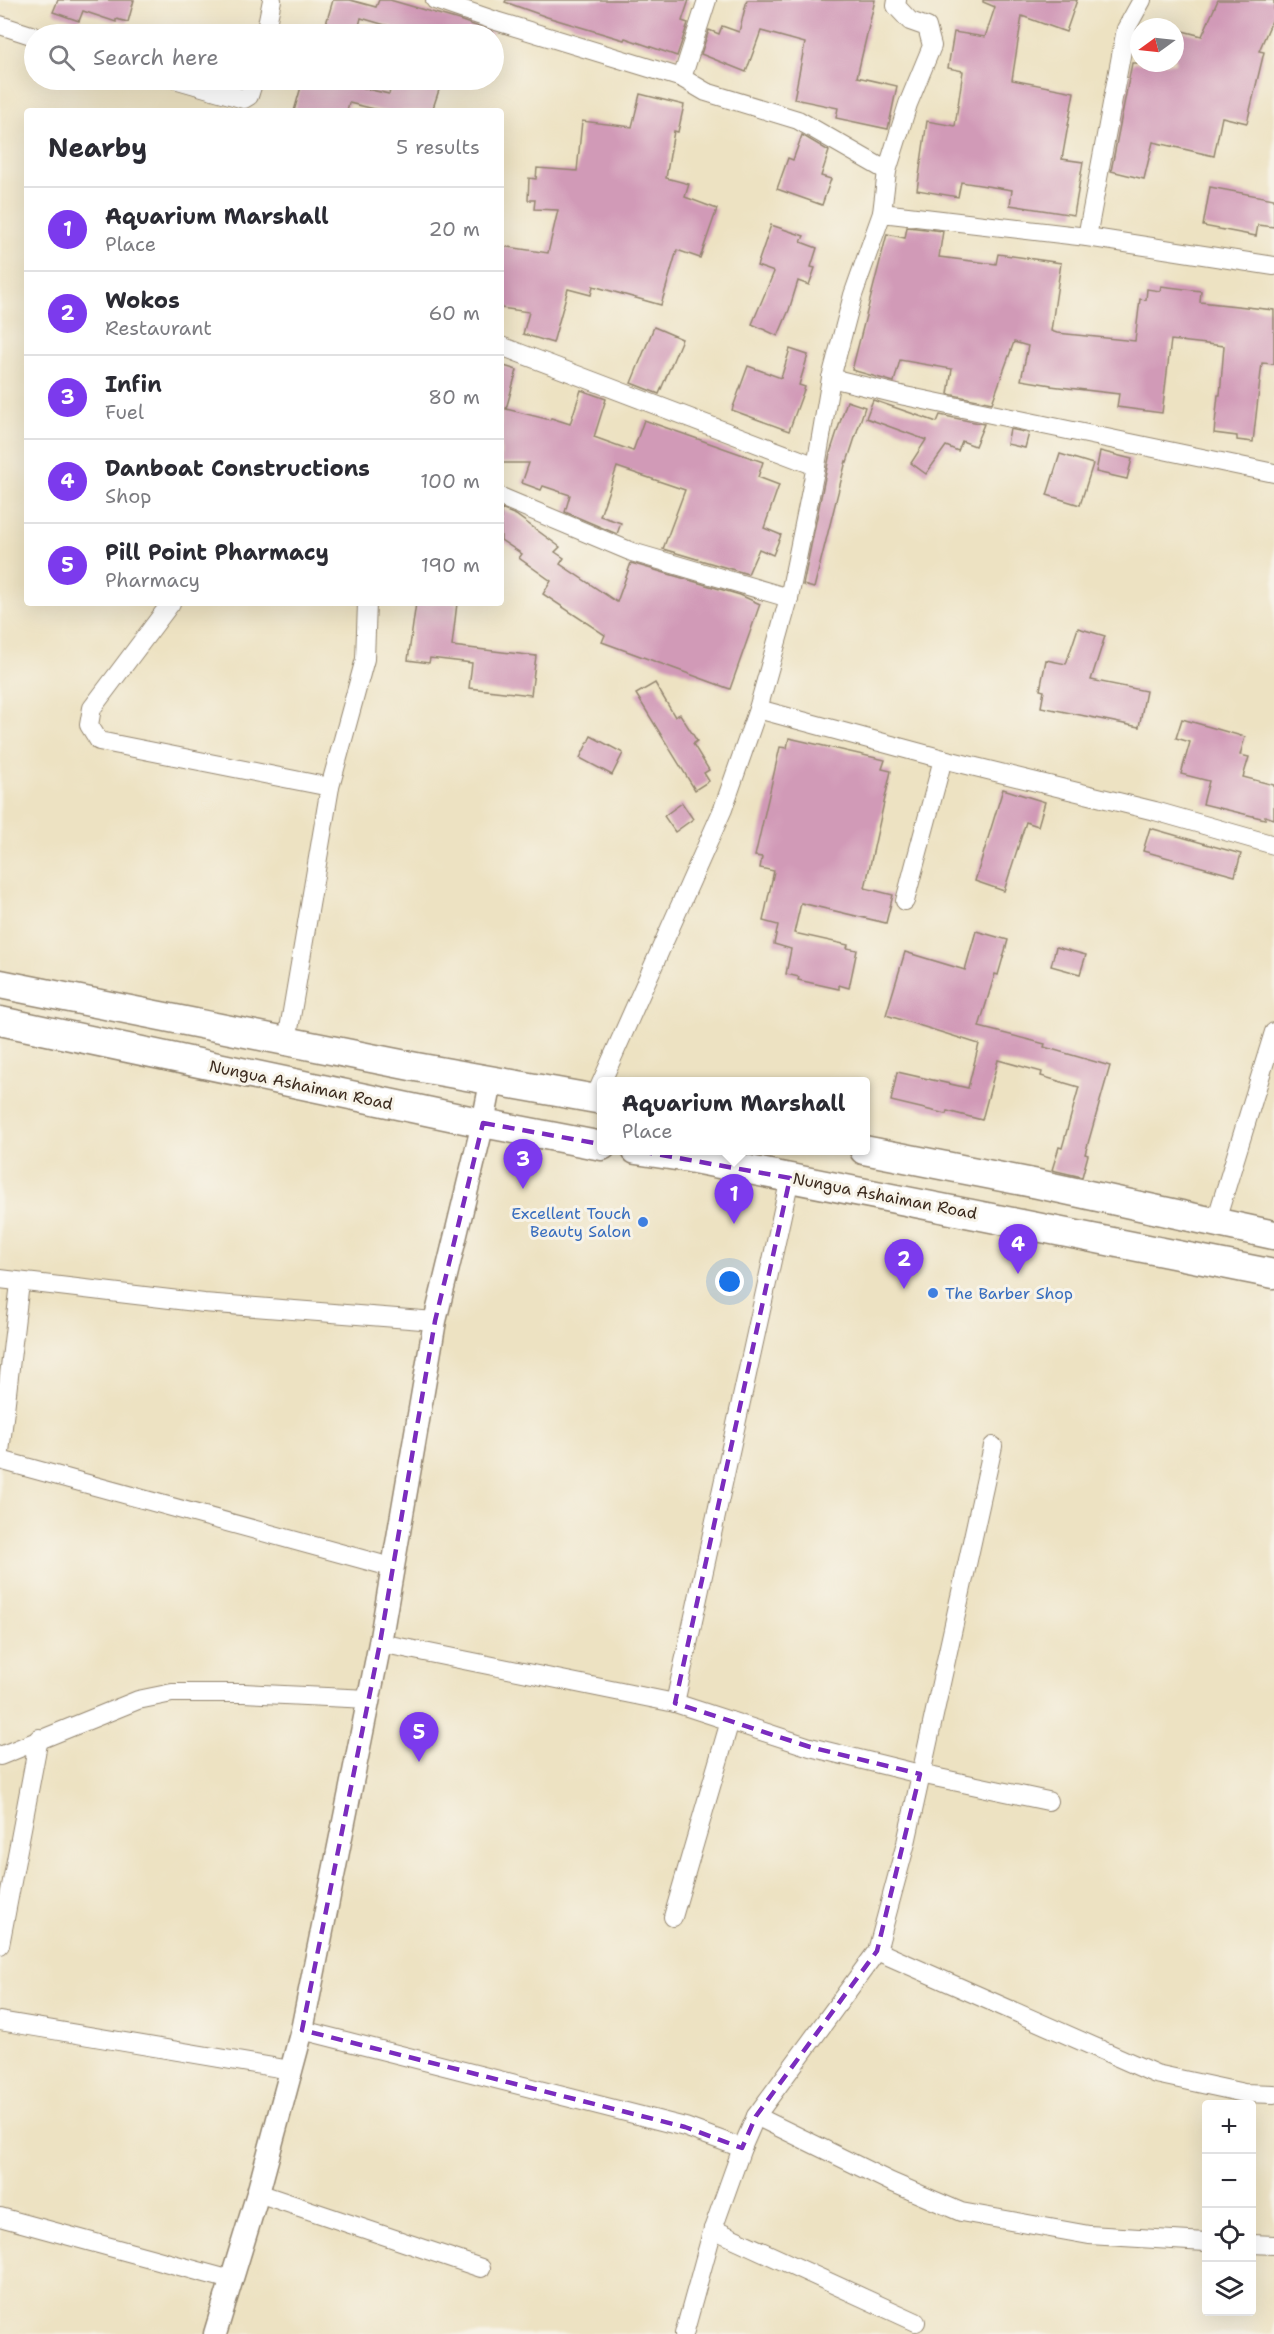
<!DOCTYPE html>
<html lang="en">
<head>
<meta charset="utf-8">
<style>
  :root { --surface:#fff; --page:#f7f7f7; --text:#2b2b33; --muted:#7c7c81; --line:#e1e1e2; --accent:#7c3aed }
  body { margin:0; font-family:"Shantell Sans",sans-serif; background:var(--page); color:var(--text) }
  .controls { position:absolute; right:18px; bottom:18px; display:grid; overflow:hidden; border-radius:6px; box-shadow:0 6px 24px #0002 }
  .controls button { width:54px; height:54px; display:grid; place-items:center; padding:0; border:0; border-bottom:2px solid var(--line); background:var(--surface); color:var(--text); font:30px sans-serif }
  .compass { position:absolute; left:1130px; top:18px; width:54px; height:54px; border-radius:50%; background:var(--surface); box-shadow:0 6px 24px #0002; rotate:255deg }
  .you { position:absolute; left:730px; top:1282px; width:21px; height:21px; margin:-15px; border:4px solid #fff; border-radius:50%; background:#1a73e8; box-shadow:0 0 0 9px #1a73e833 }
  .badge { display:grid; place-items:center; width:39px; height:39px; border-radius:50%; background:var(--accent); color:#fff; font-size:20px; font-weight:700 }
  .pin { position:absolute; translate:-50% -50px; filter:drop-shadow(0 2px 3px #0008) }
  .pin::after { content:''; position:absolute; top:32px; width:21px; height:18px; background:inherit; clip-path:polygon(0 0,100% 0,50% 100%) }
  .popup { position:absolute; left:597px; top:1077px; width:273px; height:78px; box-sizing:border-box; display:grid; place-content:center; border-radius:6px; background:var(--surface); filter:drop-shadow(0 2px 4px #0005); font-size:20px; white-space:nowrap; color:var(--muted) }
  .popup b { font-size:22px; color:var(--text) }
  .popup::after { content:''; position:absolute; left:50%; top:100%; margin-left:-12px; border:12px solid transparent; border-top-color:var(--surface) }
  .list { margin:0; padding:0; list-style:none }
  h2 { display:flex; justify-content:space-between; align-items:center; height:78px; margin:0; padding:0 24px; font-size:26px }
  h2 small { font-size:20px; font-weight:400; color:var(--muted) }
  .list li { display:grid; grid-template-columns:39px 1fr auto; gap:18px; align-items:center; box-sizing:border-box; height:84px; padding:0 24px; border-top:2px solid var(--line) }
  .list b { display:block; font-size:22px; white-space:nowrap }
  .list p { margin:0; font-size:20px; white-space:nowrap; color:var(--muted) }
  .list em { font-size:20px; font-style:normal; color:var(--muted) }
  .icon { flex:none; width:33px; height:33px; fill:none; stroke:currentColor; stroke-width:2; stroke-linecap:round; stroke-linejoin:round }
  .map { position:relative; flex:none; width:1274px; height:2334px; overflow:hidden }
  .search { position:absolute; background:var(--surface); box-shadow:0 6px 24px #0002; left:24px; top:24px; width:480px; height:66px; display:flex; align-items:center; gap:15px; box-sizing:border-box; padding:0 21px; border-radius:33px; color:var(--muted); font-size:22px }
  .panel { position:absolute; background:var(--surface); box-shadow:0 6px 24px #0002; left:24px; top:108px; width:480px; height:498px; border-radius:6px }
  .map>svg:first-child { display:block }
</style>
</head>
<body>
<div class="map">
<svg width="1274" height="2334" viewBox="0 0 1274 2334">
  <rect width="100%" height="100%" fill="#f7f3e8"/>
  <filter id="ink" filterUnits="userSpaceOnUse"><feTurbulence type="fractalNoise" baseFrequency=".0167" numOctaves="2"/><feDisplacementMap in="SourceGraphic" scale="12" xChannelSelector="R" yChannelSelector="G"/><feConvolveMatrix kernelMatrix="1 2 1 2 8 2 1 2 1" color-interpolation-filters="sRGB"/></filter>
  <filter id="wash" filterUnits="userSpaceOnUse"><feTurbulence type="fractalNoise" baseFrequency=".008" numOctaves="4" result="noise"/><feDisplacementMap in="SourceGraphic" scale="24" xChannelSelector="R" yChannelSelector="G"/><feGaussianBlur stdDeviation="1.35" result="paint"/><feColorMatrix in="noise" values="0 0 0 0 0 0 0 0 0 0 0 0 0 0 0 0 0 1.4 0 .05"/><feComposite in="paint" operator="in"/></filter>
  <g filter="url(#wash)">
    <rect width="100%" height="100%" fill="#ede2c2"/>
    <g id="blocks">
      <g fill="#d19ab7">
        <polygon points="58,0 134,0 128,22 116,19 116,22 83,11 79,21 53,12"/>
        <polygon points="333,0 350,0 376,7 379,0 390,0 459,20 493,32 493,34 406,34 406,31 361,18 357,34 323,34"/>
        <polygon points="506,0 689,0 682,21 688,23 677,56 625,38 624,40 547,17 505,2"/>
        <polygon points="747,0 875,0 857,77 897,86 888,129 836,118 838,108 794,99 805,43 761,31 746,72 701,54 709,30 719,34 722,26 739,32"/>
        <polygon points="983,0 1077,0 1066,32 1022,16 1012,80 1074,92 1062,159 1083,162 1074,215 1010,205 1012,190 961,182 958,197 917,190 927,121 955,126 963,71 948,68 954,32 985,37 995,7 983,2"/>
        <polygon points="1218,0 1274,0 1274,16 1259,51 1264,52 1247,123 1222,117 1214,156 1153,142 1144,179 1111,171 1132,63 1175,63 1175,29 1202,36"/>
        <polygon points="303,80 357,80 354,86 389,94 393,80 416,80 440,87 432,111 383,111 349,103 347,111 294,111"/>
        <polygon points="640,94 684,105 678,132 674,131 666,178 689,184 685,197 717,209 700,258 677,250 661,305 593,286 591,295 568,289 553,343 523,334 529,312 501,308 501,246 548,253 558,210 534,209 535,200 528,200 529,178 536,179 537,168 577,171 582,121 632,127"/>
        <polygon points="802,135 829,151 821,176 831,179 822,205 777,189 788,158 793,160"/>
        <polygon points="1210,187 1274,199 1274,227 1258,225 1256,236 1203,226"/>
        <polygon points="771,225 804,236 801,242 817,248 811,267 815,268 809,285 798,281 789,310 778,336 752,324 774,272 757,266"/>
        <polygon points="907,227 943,231 939,257 996,264 998,254 1061,263 1051,331 1057,333 1135,341 1140,299 1146,300 1147,289 1160,291 1161,286 1201,291 1200,302 1274,310 1274,364 1262,363 1253,442 1237,440 1237,436 1214,433 1218,395 1220,395 1224,346 1171,340 1162,413 1117,407 1119,394 1051,386 1051,385 1021,380 1028,346 1014,342 992,403 948,394 952,369 900,360 894,382 852,370 887,234 905,238"/>
        <polygon points="654,327 682,339 659,394 631,383"/>
        <polygon points="790,349 808,355 799,385 805,387 789,431 732,410 748,366 781,378"/>
        <polygon points="501,365 517,370 506,409 550,420 551,418 570,424 581,390 606,399 594,437 633,451 644,420 763,462 758,477 779,485 764,528 781,535 773,555 759,549 748,574 663,549 685,490 617,467 600,516 621,523 617,534 565,512 570,495 543,486 541,490 522,483 529,463 501,463"/>
        <polygon points="873,400 937,422 940,415 984,424 975,446 962,441 958,451 946,446 926,474 911,463 926,440 866,418"/>
        <polygon points="847,401 865,407 847,462 846,461 814,588 803,585 830,453"/>
        <polygon points="1010,429 1029,433 1025,448 1007,444"/>
        <polygon points="1100,451 1132,459 1127,479 1096,472"/>
        <polygon points="1060,454 1093,464 1080,505 1047,495"/>
        <polygon points="501,509 516,515 560,547 555,552 564,558 560,564 617,602 631,563 740,595 760,604 730,689 602,642 605,635 543,594 551,581 519,558 522,554 501,540"/>
        <polygon points="416,603 457,603 452,646 536,656 531,695 469,688 472,663 430,658 429,663 408,660"/>
        <polygon points="1078,628 1105,636 1091,680 1146,691 1139,727 1041,707 1044,691 1040,690 1046,660 1066,664"/>
        <polygon points="655,683 675,717 680,714 697,741 693,744 709,770 704,773 709,781 695,790 636,694"/>
        <polygon points="1182,719 1245,737 1240,755 1249,757 1243,777 1274,785 1274,819 1265,816 1265,819 1203,804 1209,781 1181,774 1190,742 1176,738"/>
        <polygon points="591,736 623,753 612,775 580,758"/>
        <polygon points="789,738 885,760 882,769 891,771 865,888 893,895 886,923 801,903 794,933 848,945 847,948 857,950 849,988 839,985 839,989 798,980 799,977 786,974 791,949 774,944 778,925 763,921 774,871 760,868 762,857 755,856 780,747 787,748"/>
        <polygon points="1003,789 1045,802 1038,826 1026,822 1004,891 975,881"/>
        <polygon points="682,803 693,819 675,832 664,816"/>
        <polygon points="1150,828 1241,854 1235,876 1143,851"/>
        <polygon points="976,931 1008,940 998,975 995,974 979,1027 1045,1044 1044,1047 1110,1066 1085,1154 1088,1155 1082,1177 1052,1170 1059,1147 1062,1148 1079,1087 1041,1076 1042,1072 998,1060 982,1120 947,1111 946,1114 891,1101 897,1072 968,1088 979,1044 886,1015 905,952 965,970"/>
        <polygon points="1056,947 1086,955 1080,974 1051,966"/>
      </g>
    </g>
  </g>
  <g filter="url(#ink)">
    <use href="#blocks" fill-opacity="0" stroke="#948670" stroke-width="1.5"/>
    <g fill="none" stroke-linecap="round" stroke-linejoin="round">
      <g stroke="#948670" stroke-width="20">
        <g id="minor">
          <polyline points="435,0 496,21 682,78 706,92 798,120 887,171"/>
          <polyline points="0,25 34,36"/>
          <polyline points="265,34 272,0"/>
          <polyline points="682,78 707,0"/>
          <polyline points="178,80 244,99 249,96 254,80"/>
          <polyline points="882,213 887,171 908,104 932,46 927,27 910,21 896,6 897,0"/>
          <polyline points="1087,237 1126,29 1142,0"/>
          <polyline points="501,346 816,466"/>
          <polyline points="831,378 905,396 1274,473"/>
          <polyline points="501,497 632,552 789,598"/>
          <polyline points="171,603 92,708 89,725 99,741 330,787"/>
          <polyline points="758,709 943,759 1155,811 1274,845"/>
          <polyline points="905,901 943,759"/>
          <polyline points="287,1041 330,787 365,659 367,603"/>
          <polyline points="594,1099 723,809 758,709 789,598 816,466 831,378 853,295 882,213 1087,237 1274,266"/>
          <polyline points="1215,1224 1274,1032"/>
          <polyline points="0,1279 204,1303 435,1321"/>
          <polyline points="0,1452 20,1283"/>
          <polyline points="0,1460 391,1567"/>
          <polyline points="380,1643 675,1703 810,1747 920,1774 1048,1801"/>
          <polyline points="675,1703 790,1178"/>
          <polyline points="0,1756 138,1700 172,1693 244,1693 369,1699"/>
          <polyline points="673,1917 730,1721"/>
          <polyline points="0,1945 39,1738"/>
          <polyline points="877,1951 1156,2074 1244,2093 1274,2094"/>
          <polyline points="0,2021 291,2070"/>
          <polyline points="302,2030 685,2127 742,2148"/>
          <polyline points="756,2116 891,2182 961,2212 1089,2235 1206,2242"/>
          <polyline points="258,2193 481,2268"/>
          <polyline points="0,2217 231,2280"/>
          <polyline points="713,2229 916,2322"/>
          <polyline points="1252,2244 1274,2245"/>
          <polyline points="684,2334 713,2229 742,2148 756,2116 877,1951 906,1843 993,1446"/>
        </g>
      </g>
      <g stroke="#948670" stroke-width="25">
        <polyline id="tertiary" points="215,2334 258,2193 302,2030 380,1643 435,1321 483,1123 491,1082"/>
      </g>
      <g stroke="#948670" stroke-width="31">
        <g id="primary">
          <polyline points="0,984 416,1067 602,1100"/>
          <polyline points="0,1021 483,1123 602,1146"/>
          <polyline points="636,1150 689,1158 1274,1274"/>
          <polyline points="864,1150 1038,1184 1274,1235"/>
        </g>
      </g>
      <use href="#minor" stroke="#fff" stroke-width="18"/>
      <use href="#tertiary" stroke="#fff" stroke-width="22"/>
      <use href="#primary" stroke="#fff" stroke-width="28"/>
    </g>
  </g>
  <path fill="none" stroke="#7b2cbf" stroke-width="4.5" stroke-dasharray="12 8" stroke-linejoin="round" d="M483,1123L790,1178L675,1703L810,1747L920,1774L877,1951L756,2116L742,2148L685,2127L302,2030L380,1643L435,1321Z"/>
  <g fill="#3f7fe0" stroke="#f7f3e8" stroke-width="2">
    <circle cx="643" cy="1222" r="6"/>
    <circle cx="933" cy="1293" r="6"/>
  </g>
  <g text-anchor="middle" dominant-baseline="central" stroke-width="6" stroke-linejoin="round" paint-order="stroke">
    <g font-size="16" fill="#3b2a1e" stroke="#f7f3e8">
      <text transform="translate(301 1085) rotate(12)">Nungua Ashaiman Road</text>
      <text transform="translate(885 1196) rotate(11)">Nungua Ashaiman Road</text>
    </g>
    <g font-size="16" fill="#366cbe" stroke="#f7f3e8" text-anchor="end">
      <text x="631" y="1213">Excellent Touch<tspan x="631" dy="18">Beauty Salon</tspan></text>
      <text x="945" y="1293" text-anchor="start">The Barber Shop</text>
    </g>
  </g>
</svg>
<div class="controls">
<button>+</button>
<button>−</button>
<button><svg class="icon" aria-label="locate" viewBox="0 0 24 24"><circle cx="12" cy="12" r="6"/><path d="M12 2v4M12 18v4M2 12h4M18 12h4"/></svg></button>
<button><svg class="icon" aria-label="layers" viewBox="0 0 24 24"><path d="M12 4l9 5-9 5-9-5zM3 14l9 5 9-5"/></svg></button>
</div>
<svg class="compass" viewBox="-18 -18 36 36"><path d="M0-13l5 13h-10z" fill="#e53935"/><path d="M0 13l5-13h-10z" fill="#7c7c81"/></svg>
<div class="you"></div>
<div class="pin badge" style="left:734px;top:1224px">1</div>
<div class="popup"><b>Aquarium Marshall</b>Place</div>
<div class="pin badge" style="left:904px;top:1289px">2</div>
<div class="pin badge" style="left:523px;top:1189px">3</div>
<div class="pin badge" style="left:1018px;top:1274px">4</div>
<div class="pin badge" style="left:419px;top:1762px">5</div>
<div class="search"><svg class="icon" aria-label="search" viewBox="0 0 24 24"><circle cx="10" cy="10" r="6"/><path d="M15 15l6 6"/></svg>Search here</div>
<section class="panel">
<h2>Nearby<small>5 results</small></h2>
<ul class="list">
<li><span class="badge">1</span><div><b>Aquarium Marshall</b><p>Place</p></div><em>20 m</em></li>
<li><span class="badge">2</span><div><b>Wokos</b><p>Restaurant</p></div><em>60 m</em></li>
<li><span class="badge">3</span><div><b>Infin</b><p>Fuel</p></div><em>80 m</em></li>
<li><span class="badge">4</span><div><b>Danboat Constructions</b><p>Shop</p></div><em>100 m</em></li>
<li><span class="badge">5</span><div><b>Pill Point Pharmacy</b><p>Pharmacy</p></div><em>190 m</em></li>
</ul>
</section>
</div>
</body>
</html>
